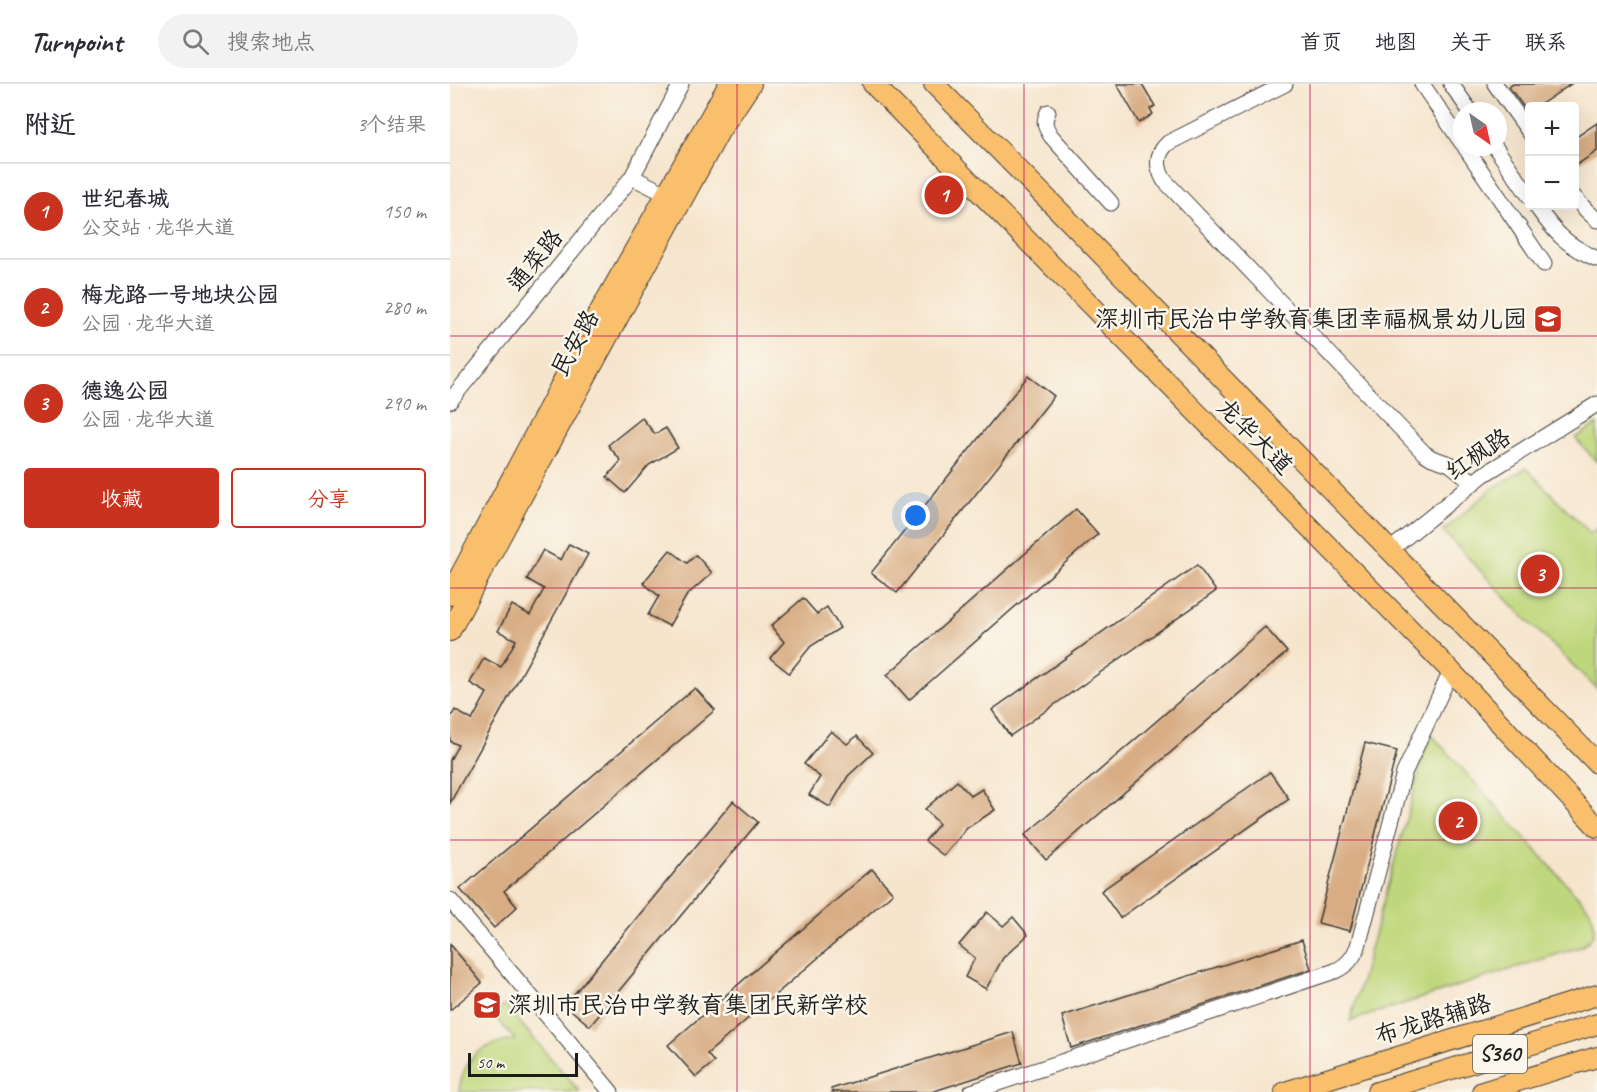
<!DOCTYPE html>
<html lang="zh">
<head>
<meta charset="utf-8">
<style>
  :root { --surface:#fff; --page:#f2f2f3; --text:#2b2b33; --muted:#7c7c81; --line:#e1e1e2; --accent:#c8321e }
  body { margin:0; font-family:Caveat,"LXGW WenKai TC",sans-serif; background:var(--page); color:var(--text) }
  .controls { position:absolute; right:18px; top:18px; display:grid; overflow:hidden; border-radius:6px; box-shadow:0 6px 24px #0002 }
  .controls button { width:54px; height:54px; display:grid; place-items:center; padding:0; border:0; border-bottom:2px solid var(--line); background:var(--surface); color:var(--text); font:30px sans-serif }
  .compass { position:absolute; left:1003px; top:18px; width:54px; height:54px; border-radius:50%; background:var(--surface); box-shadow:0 6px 24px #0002; rotate:146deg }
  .scale { position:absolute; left:18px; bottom:15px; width:110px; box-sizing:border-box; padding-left:6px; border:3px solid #1c1c1c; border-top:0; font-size:16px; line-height:21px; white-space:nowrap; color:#1c1c1c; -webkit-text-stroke:4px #fbf7ec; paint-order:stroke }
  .you { position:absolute; left:466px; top:432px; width:21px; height:21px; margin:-15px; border:4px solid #fff; border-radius:50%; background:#1a73e8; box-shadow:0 0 0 9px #1a73e833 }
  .badge { display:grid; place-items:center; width:39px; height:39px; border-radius:50%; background:var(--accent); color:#fff; font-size:20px; font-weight:700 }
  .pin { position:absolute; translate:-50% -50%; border:3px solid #fff; box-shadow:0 2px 6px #0006 }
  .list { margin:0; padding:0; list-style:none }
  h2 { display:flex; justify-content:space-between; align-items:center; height:78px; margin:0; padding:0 24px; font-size:26px }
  h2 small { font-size:20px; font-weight:400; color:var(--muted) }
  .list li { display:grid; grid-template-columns:39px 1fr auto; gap:18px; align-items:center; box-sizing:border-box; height:96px; padding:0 24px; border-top:2px solid var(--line) }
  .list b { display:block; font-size:22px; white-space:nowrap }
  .list p { margin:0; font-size:20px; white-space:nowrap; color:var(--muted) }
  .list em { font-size:20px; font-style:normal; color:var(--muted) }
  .actions { display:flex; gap:12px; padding:18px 24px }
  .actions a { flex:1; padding:14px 0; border:2px solid var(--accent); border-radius:6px; text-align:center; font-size:21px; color:var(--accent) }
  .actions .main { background:var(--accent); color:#fff }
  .icon { flex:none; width:33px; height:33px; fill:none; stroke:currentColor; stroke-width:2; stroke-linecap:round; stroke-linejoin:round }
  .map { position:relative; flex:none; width:1147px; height:1008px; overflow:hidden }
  header { display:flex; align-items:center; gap:36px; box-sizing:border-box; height:84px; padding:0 30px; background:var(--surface); border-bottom:2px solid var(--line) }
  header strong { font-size:28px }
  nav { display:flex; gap:33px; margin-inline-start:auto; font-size:21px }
  .search { width:420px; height:54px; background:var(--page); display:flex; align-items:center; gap:15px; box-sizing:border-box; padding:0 21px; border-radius:33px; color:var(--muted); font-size:22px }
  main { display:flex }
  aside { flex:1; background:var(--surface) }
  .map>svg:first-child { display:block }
</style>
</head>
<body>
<header>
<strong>Turnpoint</strong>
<div class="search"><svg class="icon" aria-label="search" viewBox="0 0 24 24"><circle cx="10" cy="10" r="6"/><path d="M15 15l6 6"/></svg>搜索地点</div>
<nav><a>首页</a><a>地图</a><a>关于</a><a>联系</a></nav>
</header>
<main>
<aside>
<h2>附近<small>3个结果</small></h2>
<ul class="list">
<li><span class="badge">1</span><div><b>世纪春城</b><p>公交站 · 龙华大道</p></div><em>150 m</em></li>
<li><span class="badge">2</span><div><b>梅龙路一号地块公园</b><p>公园 · 龙华大道</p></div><em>280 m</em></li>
<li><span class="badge">3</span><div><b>德逸公园</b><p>公园 · 龙华大道</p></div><em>290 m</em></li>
</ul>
<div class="actions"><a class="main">收藏</a><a>分享</a></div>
</aside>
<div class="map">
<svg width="1147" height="1008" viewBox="0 0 1147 1008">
  <rect width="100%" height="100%" fill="#fbf7ec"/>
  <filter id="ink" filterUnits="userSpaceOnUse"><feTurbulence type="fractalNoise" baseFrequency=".0167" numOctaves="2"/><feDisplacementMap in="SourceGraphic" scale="12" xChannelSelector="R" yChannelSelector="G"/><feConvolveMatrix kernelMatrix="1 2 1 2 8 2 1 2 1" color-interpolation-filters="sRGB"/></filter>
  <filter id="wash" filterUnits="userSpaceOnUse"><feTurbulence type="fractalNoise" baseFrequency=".008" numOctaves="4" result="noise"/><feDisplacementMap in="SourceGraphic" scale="24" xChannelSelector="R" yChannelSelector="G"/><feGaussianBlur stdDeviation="1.35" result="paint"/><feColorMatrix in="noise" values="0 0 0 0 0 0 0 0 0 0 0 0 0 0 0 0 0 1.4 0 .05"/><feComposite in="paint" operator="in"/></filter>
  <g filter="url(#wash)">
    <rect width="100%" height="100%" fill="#f6e5cd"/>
    <g fill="#bfd77b" stroke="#6e7a4c" stroke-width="1.5">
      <polygon points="1147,340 1147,378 1125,354"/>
      <polygon points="1076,384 1140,449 1147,444 1147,605 1071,530 993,447 1043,404"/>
      <path d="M980,649L1140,826C1147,843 1147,854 1130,863L900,937Z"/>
      <path d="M55,921L130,1008H9C13,973 31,960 65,956L43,930Z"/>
    </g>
    <g id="blocks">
      <g fill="#d8ad84">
        <polygon points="667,0 692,0 705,22 700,25 703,30 689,39"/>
        <polygon points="1063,0 1121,0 1088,22 1080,22 1080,28 1078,29 1059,3"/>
        <polygon points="1147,39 1147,67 1125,82 1125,54"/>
        <polygon points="578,292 604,312 447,509 421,489"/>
        <polygon points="192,334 205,350 216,344 228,364 199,381 175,409 157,393 171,377 158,361"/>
        <polygon points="626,425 648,450 459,616 437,591"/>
        <polygon points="119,460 138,470 0,719 0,676 8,661 0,657 0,635 5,626 22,636 37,609 20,599 34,574 51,583 66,556 48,547 62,521 80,531 94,505 77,495 93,466 111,476"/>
        <polygon points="220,466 237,479 246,471 262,489 237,511 219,542 198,531 209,512 193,499"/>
        <polygon points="747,481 766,507 560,652 542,626"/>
        <polygon points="353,514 367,530 377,523 390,544 361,562 339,589 320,574 334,558 321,542"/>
        <polygon points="815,543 837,568 596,776 575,751"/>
        <polygon points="245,604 265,626 54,807 67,823 44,844 10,805"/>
        <polygon points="381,647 397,660 407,652 423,669 398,692 380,723 359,711 370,693 354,680"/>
        <polygon points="915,659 947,667 900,847 868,839"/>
        <polygon points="820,688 839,715 670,834 651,807"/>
        <polygon points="507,697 521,712 532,705 545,726 517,744 494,772 475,757 489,740 475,725"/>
        <polygon points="283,717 308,738 140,942 115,921"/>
        <polygon points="422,785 443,809 257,970 264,978 246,993 218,961"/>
        <polygon points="537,828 553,842 563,833 578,851 553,874 536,905 515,893 525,874 509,861"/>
        <polygon points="852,856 861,885 621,964 612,932"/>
        <polygon points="0,860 32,899 0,926"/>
        <polygon points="563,948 572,979 481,1008 382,1008 381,1005"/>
      </g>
    </g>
  </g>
  <g filter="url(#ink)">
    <use href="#blocks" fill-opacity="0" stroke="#3d3a37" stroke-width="1.5"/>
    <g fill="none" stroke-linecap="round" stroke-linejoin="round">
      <g stroke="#3d3a37" stroke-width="17">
        <g id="minor">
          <path d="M835,0L718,59C706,70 706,82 714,96L974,369L982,374L1000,380L1023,398"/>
          <polyline points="972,0 1012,59"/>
          <polyline points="1001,0 1020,27"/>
          <polyline points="1045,0 1080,49"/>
          <path d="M598,28C593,38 595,43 601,52L661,119"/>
          <polyline points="1015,63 1094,180"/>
          <polyline points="1045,63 1080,113"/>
          <polyline points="182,93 231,0"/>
          <polyline points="1124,113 1137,127 1147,136"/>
          <path d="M1086,122C1105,149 1116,161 1147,175"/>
          <polyline points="0,317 182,93 216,110"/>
          <polyline points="940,466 1033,391 1147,320"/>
          <polyline points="0,816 161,1008"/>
          <path d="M521,1008L885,887C898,881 903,874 908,862L954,689L1001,587"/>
        </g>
      </g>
      <g stroke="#3d3a37" stroke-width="22">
        <g id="major">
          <polyline points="423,0 1001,587 1147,743"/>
          <polyline points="484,0 623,141 1147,679"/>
          <polyline points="0,511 150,227 279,0"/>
          <polyline points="0,547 126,311 269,48 301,0"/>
          <polyline points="835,1008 1147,911"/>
          <polyline points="927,1008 1147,940"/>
          <polyline points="1032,1008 1147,973"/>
        </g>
      </g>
      <use href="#minor" stroke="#fff" stroke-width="15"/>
      <use href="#major" stroke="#f9bf6d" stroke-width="20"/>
    </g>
  </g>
  <path fill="none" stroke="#c2185b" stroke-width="1.5" stroke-opacity="0.55" d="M287,0V1008M574,0V1008M860,0V1008M0,252H1147M0,504H1147M0,756H1147"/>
  <defs>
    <g id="school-square" transform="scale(1.5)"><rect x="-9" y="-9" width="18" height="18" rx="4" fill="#c8321e" stroke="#fbf7ec"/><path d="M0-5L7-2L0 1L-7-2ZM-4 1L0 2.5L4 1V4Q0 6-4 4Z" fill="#fff"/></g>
  </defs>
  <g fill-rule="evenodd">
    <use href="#school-square" x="1098" y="235"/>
    <use href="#school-square" x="37" y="921"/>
  </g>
  <g text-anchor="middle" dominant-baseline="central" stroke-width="5" stroke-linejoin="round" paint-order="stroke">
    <rect fill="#fbf7ec" stroke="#5f5e5a" stroke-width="1.5" x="1023" y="951" width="54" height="38" rx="4.5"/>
    <g font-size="22" font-weight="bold" fill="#1c1c1c">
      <text x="1050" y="970">S360</text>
    </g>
    <g font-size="24" fill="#1c1c1c" stroke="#fbf7ec">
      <text transform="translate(85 176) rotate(-51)">通菜路</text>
      <text transform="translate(125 259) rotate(-61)">民安路</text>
      <text transform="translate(805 352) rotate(45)">龙华大道</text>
      <text transform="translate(1028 370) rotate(-34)">红枫路</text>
      <text transform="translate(983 935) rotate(-17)">布龙路辅路</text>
    </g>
    <g font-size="24" fill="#1c1c1c" stroke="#fbf7ec" text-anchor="end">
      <text x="1077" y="235">深圳市民治中学教育集团幸福枫景幼儿园</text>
      <text x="58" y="921" text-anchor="start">深圳市民治中学教育集团民新学校</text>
    </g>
  </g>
</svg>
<div class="controls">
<button>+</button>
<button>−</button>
</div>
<svg class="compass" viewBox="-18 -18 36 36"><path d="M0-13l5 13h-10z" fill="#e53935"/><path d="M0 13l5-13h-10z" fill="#7c7c81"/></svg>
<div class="scale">50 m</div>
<div class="you"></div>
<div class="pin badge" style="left:494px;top:111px">1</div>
<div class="pin badge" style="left:1008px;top:737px">2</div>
<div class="pin badge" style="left:1090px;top:490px">3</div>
</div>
</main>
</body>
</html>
